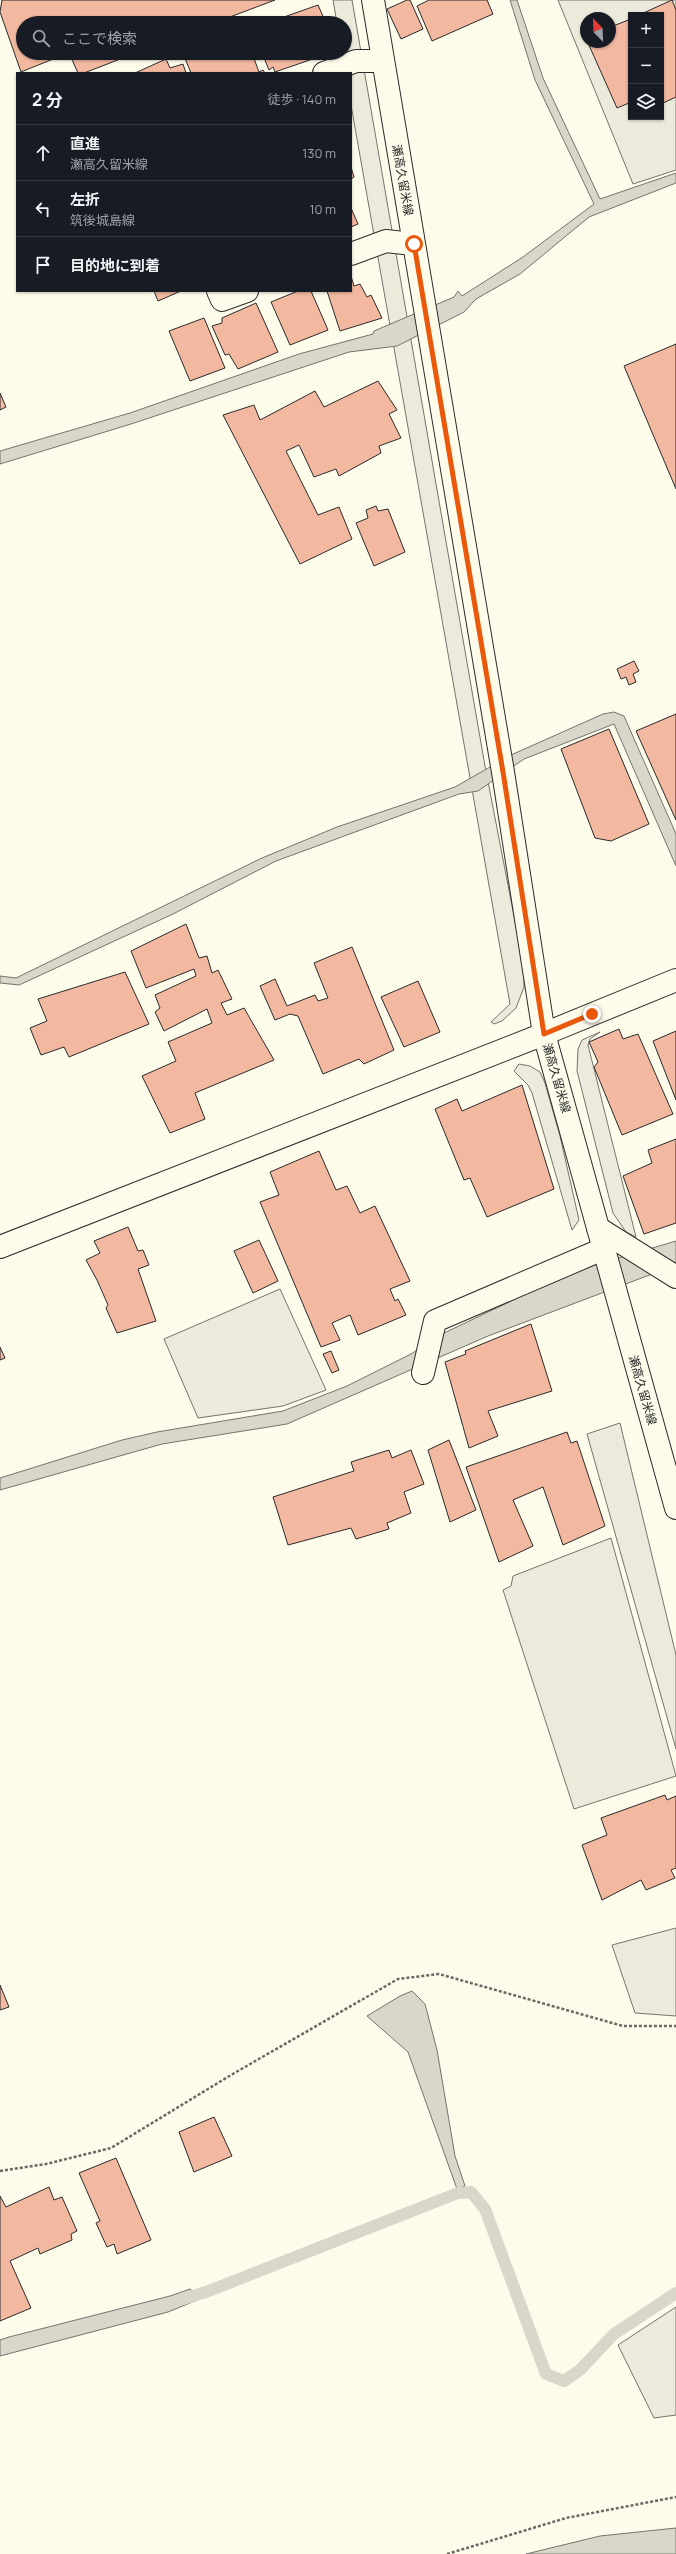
<!DOCTYPE html>
<html lang="ja">
<head>
<meta charset="utf-8">
<style>
  :root { --surface:#171b24; --page:#20242c; --text:#f1f3f6; --muted:#9ea1a6; --line:#363941 }
  body { margin:0; font-family:Manrope,"Noto Sans JP",sans-serif; background:var(--page); color:var(--text) }
  .controls { position:absolute; right:12px; top:12px; display:grid; overflow:hidden; border-radius:0px; box-shadow:0 1px 3px #0004 }
  .controls button { width:36px; height:36px; display:grid; place-items:center; padding:0; border:0; border-bottom:1px solid var(--line); background:var(--surface); color:var(--text); font:20px sans-serif }
  .compass { position:absolute; left:580px; top:12px; width:36px; height:36px; border-radius:50%; background:var(--surface); box-shadow:0 1px 3px #0004; rotate:337deg }
  .stop { position:absolute; width:12px; height:12px; margin:-9px; border:3px solid #ea580c; border-radius:50%; background:#fff }
  .stop.end { background:#ea580c; border-color:#fff; box-shadow:0 1px 4px #0008 }
  .list { margin:0; padding:0; list-style:none }
  h2 { display:flex; justify-content:space-between; align-items:center; height:52px; margin:0; padding:0 16px; font-size:17px }
  h2 small { font-size:13px; font-weight:400; color:var(--muted) }
  .list li { display:grid; grid-template-columns:26px 1fr auto; gap:12px; align-items:center; box-sizing:border-box; height:56px; padding:0 16px; border-top:1px solid var(--line) }
  .list b { display:block; font-size:15px; white-space:nowrap }
  .list p { margin:0; font-size:13px; white-space:nowrap; color:var(--muted) }
  .list em { font-size:13px; font-style:normal; color:var(--muted) }
  .icon { flex:none; width:22px; height:22px; fill:none; stroke:currentColor; stroke-width:2; stroke-linecap:round; stroke-linejoin:round }
  .map { position:relative; flex:none; width:676px; height:2554px; overflow:hidden }
  .search { position:absolute; background:var(--surface); box-shadow:0 1px 3px #0004; left:16px; top:16px; width:336px; height:44px; display:flex; align-items:center; gap:10px; box-sizing:border-box; padding:0 14px; border-radius:22px; color:var(--muted); font-size:15px }
  .panel { position:absolute; background:var(--surface); box-shadow:0 1px 3px #0004; left:16px; top:72px; width:336px; height:220px; border-radius:0px }
  .map>svg:first-child { display:block }
</style>
</head>
<body>
<div class="map">
<svg width="676" height="2554" viewBox="0 0 676 2554">
  <rect width="100%" height="100%" fill="#fdfbea"/>
  <g fill="#ecebdb" stroke="#74746e" fill-rule="evenodd">
    <path d="M558,0H676V170L633,184ZM631,15H661V117H631ZM586,18H610V42H586Z"/>
    <polygon points="280,1289 326,1390 283,1406 198,1418 164,1339"/>
    <polygon points="620,1423 676,1655 676,1749 587,1434"/>
    <polygon points="611,1538 676,1776 574,1809 503,1590 511,1586 513,1576"/>
    <polygon points="676,1928 676,2016 635,2013 612,1945"/>
    <polygon points="676,2307 676,2415 654,2418 618,2345"/>
  </g>
  <g fill="#eceadb" stroke="#74746e">
    <polygon points="333,0 352,0 485,766 524,968 524,987 516,1008 502,1021 494,1024 491,1022 510,1004 351,105 351,73 345,73 342,53 345,53 345,23 337,23"/>
    <polygon points="600,1032 590,1039 588,1045 636,1237 626,1232 613,1213 577,1071 578,1049 582,1040"/>
    <polygon points="519,1064 530,1066 540,1072 545,1083 560,1136 579,1220 572,1230 532,1093 528,1085 514,1071"/>
  </g>
  <g fill="#d8d7c9" stroke="#74746e">
    <polygon points="510,0 517,0 543,78 600,199 676,173 676,183 589,217 520,274 476,299 464,312 397,346 349,352 131,424 0,464 0,451 130,413 299,354 373,334 374,331 454,297 458,291 462,296 523,257 594,204 535,80"/>
    <polygon points="614,712 624,716 676,834 676,866 614,724 524,759 478,791 459,794 276,861 173,914 19,985 0,983 0,976 16,978 262,858 337,827 455,787 511,755 603,714"/>
    <polygon points="676,1241 676,1265 488,1336 287,1424 162,1444 0,1490 0,1478 122,1440 157,1432 283,1411 347,1386 411,1354 442,1334 574,1271"/>
    <polygon points="412,1991 425,2004 437,2050 455,2156 465,2186 457,2189 408,2052 367,2016 400,1996"/>
    <polygon points="190,2289 202,2298 168,2312 0,2356 0,2340 9,2337 170,2296"/>
    <polygon points="676,2528 676,2554 526,2554 600,2536"/>
  </g>
  <g fill="none" stroke-linecap="round" stroke-linejoin="round">
    <polyline stroke="#d8d7c9" stroke-width="12" points="183,2299 206,2292 458,2193 471,2192 485,2209 546,2374 564,2381 580,2370 614,2334 676,2293"/>
  </g>
  <g fill="#f2b8a0" stroke="#2b2b2b">
    <polygon points="2,0 275,0 214,23 23,23 23,53 68,53 21,72 0,12"/>
    <polygon points="407,0 410,0 423,29 401,39 387,9"/>
    <polygon points="429,0 487,0 493,14 432,41 417,6"/>
    <polygon points="672,0 676,10 676,97 661,104 661,15 639,15"/>
    <polygon points="318,5 326,23 267,23"/>
    <polygon points="631,19 631,107 629,103 617,108 588,43 610,42 610,33 615,31 613,26"/>
    <polygon points="69,53 136,53 84,73 78,73"/>
    <polygon points="191,53 252,53 259,72 263,70 265,73 191,73 184,56"/>
    <polygon points="262,53 330,53 275,72 273,67 269,70"/>
    <polygon points="166,59 170,68 183,64 186,73 135,73"/>
    <polygon points="351,167 354,177 351,179"/>
    <polygon points="351,208 358,224 351,227"/>
    <polygon points="351,276 354,286 360,284 367,297 371,295 382,318 340,331 327,291 351,291"/>
    <polygon points="154,291 181,291 158,301"/>
    <polygon points="298,291 311,291 328,330 290,345 271,302"/>
    <polygon points="256,303 278,352 238,369 229,354 225,355 212,326 222,323 222,318"/>
    <polygon points="204,318 225,368 190,381 169,331"/>
    <polygon points="676,344 676,489 624,366"/>
    <polygon points="378,381 397,410 389,414 401,438 379,446 381,453 339,476 336,469 314,477 299,445 286,451 318,515 339,507 352,539 300,564 223,415 254,405 260,420 315,391 324,407"/>
    <polygon points="0,393 6,407 0,410"/>
    <polygon points="376,506 378,511 388,509 405,552 374,566 356,523 368,518 366,510"/>
    <polygon points="634,661 639,671 633,674 636,682 629,685 626,677 621,679 617,669"/>
    <polygon points="676,714 676,820 636,731"/>
    <polygon points="609,729 649,824 611,841 595,838 561,749"/>
    <polygon points="186,924 199,958 207,956 212,973 218,970 232,999 221,1003 227,1015 244,1008 274,1060 195,1093 205,1119 170,1133 142,1076 176,1061 168,1042 212,1023 207,1009 164,1031 155,1012 160,1008 155,995 196,976 194,969 146,988 131,951"/>
    <polygon points="352,947 394,1050 364,1064 359,1059 323,1074 298,1016 290,1014 275,1020 260,986 275,979 287,1006 315,995 318,1001 328,998 314,963"/>
    <polygon points="125,972 149,1024 69,1057 64,1047 41,1055 30,1028 47,1021 38,999"/>
    <polygon points="418,981 440,1032 404,1047 381,997"/>
    <polygon points="619,1029 623,1039 638,1034 673,1114 622,1135 594,1067 598,1062 589,1042"/>
    <polygon points="676,1031 676,1100 653,1041"/>
    <polygon points="522,1085 554,1189 487,1217 470,1178 464,1180 435,1109 457,1099 462,1111"/>
    <polygon points="676,1139 676,1223 644,1234 623,1176 652,1163 648,1150"/>
    <polygon points="319,1151 336,1190 347,1186 360,1213 375,1206 410,1281 390,1289 395,1301 398,1299 406,1315 358,1335 350,1315 332,1323 340,1340 321,1347 260,1202 279,1195 270,1172"/>
    <polygon points="128,1227 138,1251 143,1250 149,1265 138,1269 156,1321 117,1333 106,1308 108,1305 97,1280 86,1260 100,1253 94,1241"/>
    <polygon points="259,1240 278,1281 253,1293 234,1251"/>
    <polygon points="531,1324 552,1391 488,1411 498,1436 469,1448 445,1362 466,1354 465,1351"/>
    <polygon points="0,1347 5,1358 0,1360"/>
    <polygon points="331,1351 339,1370 332,1373 323,1354"/>
    <polygon points="567,1432 571,1443 577,1441 605,1526 563,1545 543,1487 513,1500 533,1546 499,1562 466,1467"/>
    <polygon points="449,1440 476,1510 450,1522 428,1450"/>
    <polygon points="389,1450 392,1458 411,1450 424,1484 404,1492 411,1513 387,1523 389,1529 356,1539 351,1528 288,1545 273,1497 354,1471 351,1462"/>
    <polygon points="665,1795 667,1800 676,1796 676,1868 671,1870 675,1878 646,1890 641,1880 602,1900 582,1845 607,1835 601,1818"/>
    <polygon points="0,1985 9,2007 0,2010"/>
    <polygon points="214,2117 232,2156 194,2172 179,2132"/>
    <polygon points="116,2158 151,2240 117,2254 114,2244 107,2247 96,2223 100,2221 79,2173"/>
    <polygon points="49,2187 54,2200 62,2197 77,2231 71,2234 72,2240 40,2254 38,2248 10,2261 31,2308 0,2321 0,2196 6,2207"/>
  </g>
  <g fill="none" stroke-linecap="round" stroke-linejoin="round">
    <g stroke="#2b2b2b" stroke-width="24">
      <g id="minor">
        <polyline points="324,73 356,61 382,61"/>
        <polyline points="351,254 386,241 413,244"/>
        <polyline points="218,291 222,300 247,291"/>
        <polyline points="598,1228 676,1277"/>
        <polyline points="0,1247 544,1034"/>
        <polyline points="423,1373 435,1321 603,1249"/>
      </g>
    </g>
    <g stroke="#2b2b2b" stroke-width="24">
      <g id="major">
        <polyline points="373,0 503,772 544,1034 676,1508"/>
        <polyline points="544,1034 676,980"/>
      </g>
    </g>
    <g stroke="#6a6964" stroke-width="2.5" stroke-dasharray="3 2" stroke-linecap="butt">
      <polyline points="0,2171 46,2164 111,2148 231,2075 398,1979 439,1974 623,2026 676,2026"/>
      <polyline points="447,2554 566,2518 676,2497"/>
    </g>
    <use href="#minor" stroke="#fdfbea" stroke-width="22"/>
    <use href="#major" stroke="#fdfbea" stroke-width="22"/>
  </g>
  <g fill="none" stroke-linecap="round" stroke-linejoin="round">
    <polyline stroke="#ea580c" stroke-width="5" points="414,244 503,772 544,1034 592,1014"/>
  </g>
  <g text-anchor="middle" dominant-baseline="central" stroke-width="3" stroke-linejoin="round" paint-order="stroke">
    <g font-size="12" fill="#2b2b2b" stroke="#fdfbea">
      <text transform="translate(403 180) rotate(80)">瀬高久留米線</text>
      <text transform="translate(557 1078) rotate(74)">瀬高久留米線</text>
      <text transform="translate(643 1390) rotate(74)">瀬高久留米線</text>
    </g>
  </g>
</svg>
<div class="controls">
<button>+</button>
<button>−</button>
<button><svg class="icon" aria-label="layers" viewBox="0 0 24 24"><path d="M12 4l9 5-9 5-9-5zM3 14l9 5 9-5"/></svg></button>
</div>
<svg class="compass" viewBox="-18 -18 36 36"><path d="M0-13l5 13h-10z" fill="#e53935"/><path d="M0 13l5-13h-10z" fill="#9ea1a6"/></svg>
<div class="stop" style="left:414px;top:244px"></div>
<div class="stop end" style="left:592px;top:1014px"></div>
<div class="search"><svg class="icon" aria-label="search" viewBox="0 0 24 24"><circle cx="10" cy="10" r="6"/><path d="M15 15l6 6"/></svg>ここで検索</div>
<section class="panel">
<h2>2 分<small>徒歩 · 140 m</small></h2>
<ul class="list">
<li><svg class="icon" aria-label="ahead" viewBox="0 0 24 24"><path d="M12 20V5M6 11l6-6 6 6"/></svg><div><b>直進</b><p>瀬高久留米線</p></div><em>130 m</em></li>
<li><svg class="icon" aria-label="left" viewBox="0 0 24 24"><path d="M17 20v-9H6M10 6l-5 5 5 5"/></svg><div><b>左折</b><p>筑後城島線</p></div><em>10 m</em></li>
<li><svg class="icon" aria-label="arrive" viewBox="0 0 24 24"><path d="M6 21V4h12l-3 4 3 4H6"/></svg><div><b>目的地に到着</b></div></li>
</ul>
</section>
</div>
</body>
</html>
